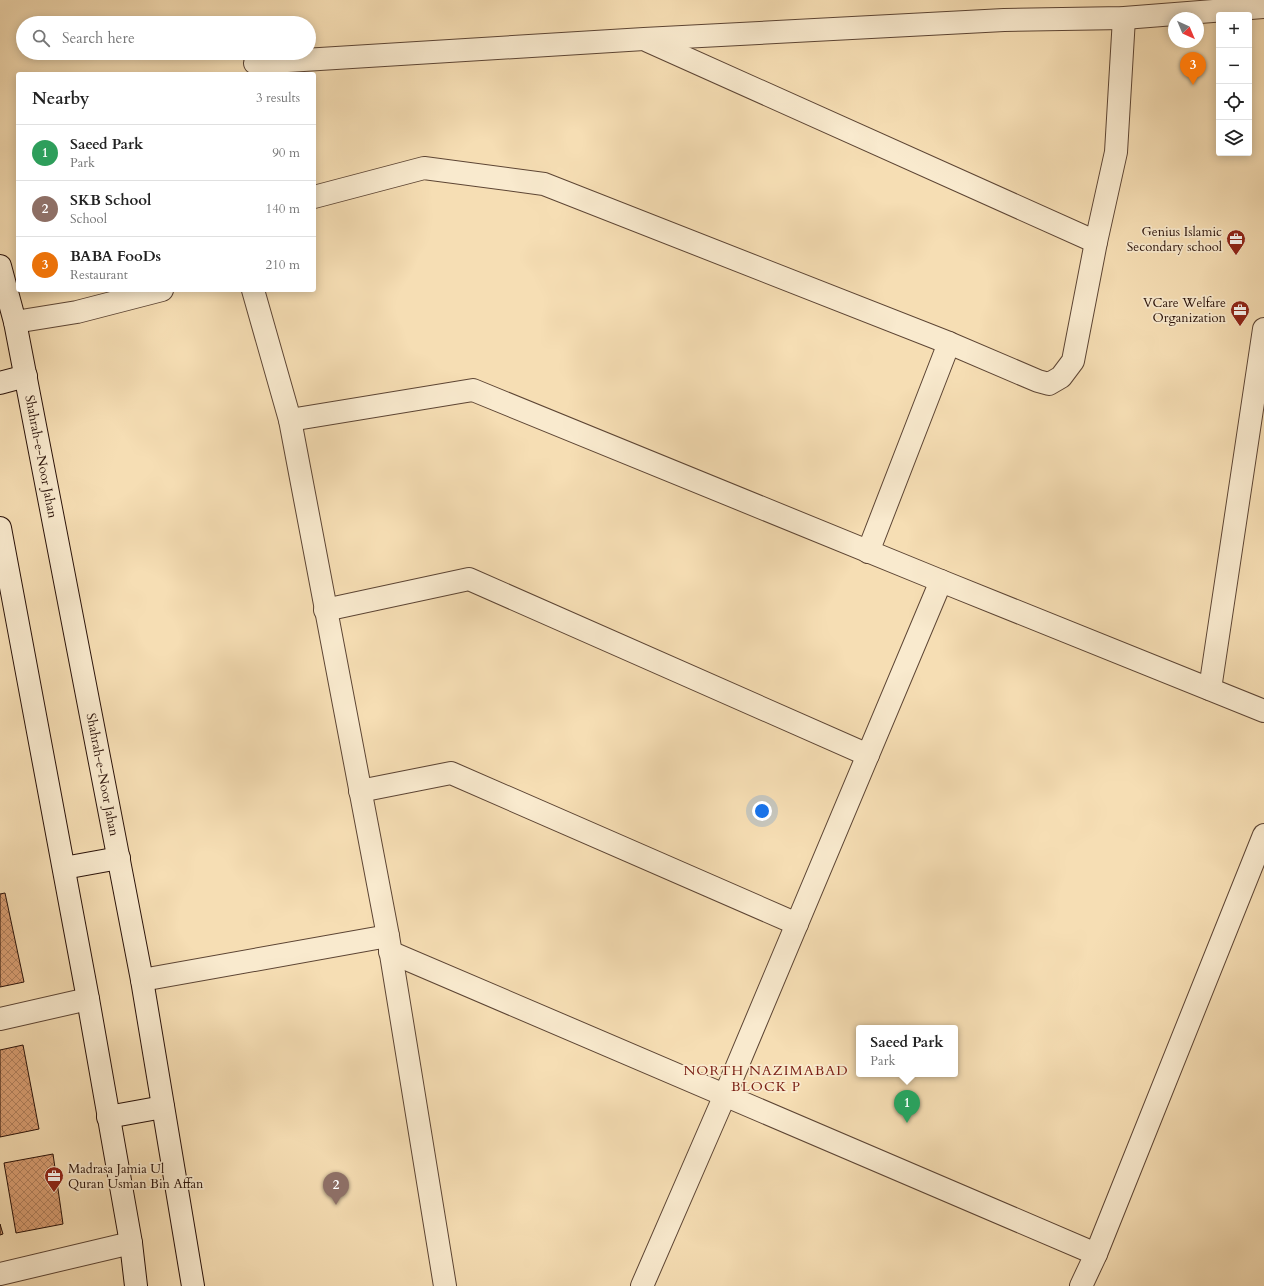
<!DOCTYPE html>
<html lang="en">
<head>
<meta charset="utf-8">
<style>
  :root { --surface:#fff; --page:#f2f2f2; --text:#222; --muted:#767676; --line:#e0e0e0; --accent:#8f2418 }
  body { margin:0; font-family:Cardo,serif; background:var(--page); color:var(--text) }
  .controls { position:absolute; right:12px; top:12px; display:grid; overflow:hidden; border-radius:4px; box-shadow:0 2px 10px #0003 }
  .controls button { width:36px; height:36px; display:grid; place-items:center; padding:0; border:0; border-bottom:1px solid var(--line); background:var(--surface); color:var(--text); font:20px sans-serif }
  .compass { position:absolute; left:1168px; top:12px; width:36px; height:36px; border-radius:50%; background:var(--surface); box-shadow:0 2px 10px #0003; rotate:136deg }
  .you { position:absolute; left:762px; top:811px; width:14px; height:14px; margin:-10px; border:3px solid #fff; border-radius:50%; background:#1a73e8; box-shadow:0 0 0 6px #1a73e833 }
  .badge { display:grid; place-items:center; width:26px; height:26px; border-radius:50%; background:var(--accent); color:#fff; font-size:13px; font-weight:700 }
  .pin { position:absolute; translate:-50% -33px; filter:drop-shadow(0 1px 2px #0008) }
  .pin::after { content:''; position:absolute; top:21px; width:14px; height:12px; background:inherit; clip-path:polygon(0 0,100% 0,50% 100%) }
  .popup { position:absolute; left:856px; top:1025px; width:102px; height:52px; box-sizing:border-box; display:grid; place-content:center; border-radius:4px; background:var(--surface); filter:drop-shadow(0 1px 3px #0005); font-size:13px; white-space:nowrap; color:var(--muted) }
  .popup b { font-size:15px; color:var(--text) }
  .popup::after { content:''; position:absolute; left:50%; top:100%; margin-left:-8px; border:8px solid transparent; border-top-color:var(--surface) }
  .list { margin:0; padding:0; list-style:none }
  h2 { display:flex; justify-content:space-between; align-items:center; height:52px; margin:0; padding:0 16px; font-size:17px }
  h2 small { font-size:13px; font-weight:400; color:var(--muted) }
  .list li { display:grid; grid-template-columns:26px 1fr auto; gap:12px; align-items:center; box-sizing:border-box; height:56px; padding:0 16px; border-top:1px solid var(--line) }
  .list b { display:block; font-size:15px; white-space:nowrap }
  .list p { margin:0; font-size:13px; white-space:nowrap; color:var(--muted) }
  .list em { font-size:13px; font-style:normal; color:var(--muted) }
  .icon { flex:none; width:22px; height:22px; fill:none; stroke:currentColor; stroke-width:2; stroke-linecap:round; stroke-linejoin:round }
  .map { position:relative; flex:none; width:1264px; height:1286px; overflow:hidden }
  .search { position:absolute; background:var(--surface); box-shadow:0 2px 10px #0003; left:16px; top:16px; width:300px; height:44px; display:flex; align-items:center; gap:10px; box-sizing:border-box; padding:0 14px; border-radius:22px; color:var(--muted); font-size:15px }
  .panel { position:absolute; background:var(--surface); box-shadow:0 2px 10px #0003; left:16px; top:72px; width:300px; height:220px; border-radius:4px }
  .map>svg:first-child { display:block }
</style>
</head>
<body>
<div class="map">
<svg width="1264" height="1286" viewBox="0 0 1264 1286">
  <defs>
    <pattern id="building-cross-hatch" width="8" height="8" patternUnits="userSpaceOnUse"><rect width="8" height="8" fill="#daa075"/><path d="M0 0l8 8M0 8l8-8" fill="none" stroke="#b1815e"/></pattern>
  </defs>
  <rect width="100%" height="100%" fill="#f6deb4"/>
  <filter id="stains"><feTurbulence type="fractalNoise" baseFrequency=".005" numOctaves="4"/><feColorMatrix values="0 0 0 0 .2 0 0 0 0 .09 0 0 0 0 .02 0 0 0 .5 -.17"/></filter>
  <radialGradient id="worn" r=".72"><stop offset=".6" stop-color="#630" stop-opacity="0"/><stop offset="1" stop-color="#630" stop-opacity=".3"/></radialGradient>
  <g fill="url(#building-cross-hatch)" stroke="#2a1209">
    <polygon points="5,893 24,982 0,987 0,894"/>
    <polygon points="23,1045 39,1129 0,1137 0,1050"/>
    <polygon points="53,1154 63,1224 16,1233 4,1163"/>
    <polygon points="0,1224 3,1234 0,1235"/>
  </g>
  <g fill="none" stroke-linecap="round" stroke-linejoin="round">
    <g stroke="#5d4534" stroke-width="24">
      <g id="minor">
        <polyline points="648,41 1096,242"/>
        <polyline points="255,63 644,39 1004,20 1124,18 1264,7"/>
        <polyline points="314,197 424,168 544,184 949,343 1038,381 1049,384 1061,377 1073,361 1096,242 1116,152 1124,18"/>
        <polyline points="253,290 290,420 388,936 445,1286"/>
        <polyline points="15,322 77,312 162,290"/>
        <polyline points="290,420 473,390 941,581 1264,711"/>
        <polyline points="868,552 949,343"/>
        <polyline points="325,610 469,579 868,755"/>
        <polyline points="1210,689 1264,329"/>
        <polyline points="360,791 451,773 797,924"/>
        <polyline points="390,952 1096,1254"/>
        <polyline points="142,980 388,936"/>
        <polyline points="0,1019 88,999"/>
        <polyline points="0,1274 131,1243"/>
        <polyline points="642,1286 725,1095 941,581"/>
        <polyline points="1081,1286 1096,1254 1264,835"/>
      </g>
    </g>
    <g stroke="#2a1209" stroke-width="24">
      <g id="secondary">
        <path id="s1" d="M0,266L15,322L142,980L193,1286"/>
        <polyline points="0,383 26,376"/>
        <polyline points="0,528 88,999 131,1243 136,1286"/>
        <polyline points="64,868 119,858"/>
        <polyline points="108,1117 163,1107"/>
      </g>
    </g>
    <use href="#minor" stroke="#f9eace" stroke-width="22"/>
    <use href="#secondary" stroke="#f9eace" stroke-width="22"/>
  </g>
  <defs>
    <g id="office-pin" transform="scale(1)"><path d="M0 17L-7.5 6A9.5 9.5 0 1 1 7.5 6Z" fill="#8f2418" stroke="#f9eace"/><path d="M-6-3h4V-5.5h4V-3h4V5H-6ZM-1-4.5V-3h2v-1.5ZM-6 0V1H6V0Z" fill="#fff"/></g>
  </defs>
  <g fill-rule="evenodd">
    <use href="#office-pin" x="1236" y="239"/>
    <use href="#office-pin" x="1240" y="310"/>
    <use href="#office-pin" x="54" y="1176"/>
  </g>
  <g text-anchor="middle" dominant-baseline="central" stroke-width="3.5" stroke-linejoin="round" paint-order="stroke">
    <g font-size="13" fill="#2a1209" stroke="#f9eace" text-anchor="end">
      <text x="1222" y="232">Genius Islamic<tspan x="1222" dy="15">Secondary school</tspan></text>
      <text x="1226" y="303">VCare Welfare<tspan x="1226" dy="15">Organization</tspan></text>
      <text x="68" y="1169" text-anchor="start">Madrasa Jamia Ul<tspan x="68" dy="15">Quran Usman Bin Affan</tspan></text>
    </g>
    <g font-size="13" fill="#2a1209" stroke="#f9eace">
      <text stroke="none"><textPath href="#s1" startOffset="195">Shahrah-e-Noor Jahan</textPath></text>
      <text stroke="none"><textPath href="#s1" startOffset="519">Shahrah-e-Noor Jahan</textPath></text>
    </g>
    <g font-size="14" letter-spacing="1" fill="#7a1f14" stroke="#f9eace">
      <text x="766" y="1070">NORTH NAZIMABAD<tspan x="766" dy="16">BLOCK P</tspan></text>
    </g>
  </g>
  <rect width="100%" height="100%" filter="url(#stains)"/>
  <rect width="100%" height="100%" fill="url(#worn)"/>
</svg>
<div class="controls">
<button>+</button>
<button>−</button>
<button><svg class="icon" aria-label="locate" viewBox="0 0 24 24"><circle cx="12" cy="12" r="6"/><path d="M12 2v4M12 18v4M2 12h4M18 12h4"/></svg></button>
<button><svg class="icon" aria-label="layers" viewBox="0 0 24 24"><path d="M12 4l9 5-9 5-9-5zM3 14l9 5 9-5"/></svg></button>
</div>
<svg class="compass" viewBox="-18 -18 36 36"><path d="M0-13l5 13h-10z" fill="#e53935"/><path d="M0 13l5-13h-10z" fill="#767676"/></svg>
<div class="you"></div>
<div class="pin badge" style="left:907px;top:1123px;background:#2e9e5b">1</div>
<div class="popup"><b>Saeed Park</b>Park</div>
<div class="pin badge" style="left:336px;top:1205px;background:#8d6e63">2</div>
<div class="pin badge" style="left:1193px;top:85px;background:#e8710a">3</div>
<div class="search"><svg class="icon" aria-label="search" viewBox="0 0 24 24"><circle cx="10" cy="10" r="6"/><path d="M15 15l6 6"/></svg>Search here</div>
<section class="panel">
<h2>Nearby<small>3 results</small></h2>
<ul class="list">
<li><span class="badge" style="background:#2e9e5b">1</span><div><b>Saeed Park</b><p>Park</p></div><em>90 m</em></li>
<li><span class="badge" style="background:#8d6e63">2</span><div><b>SKB School</b><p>School</p></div><em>140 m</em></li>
<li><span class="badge" style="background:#e8710a">3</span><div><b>BABA FooDs</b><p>Restaurant</p></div><em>210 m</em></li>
</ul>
</section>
</div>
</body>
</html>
